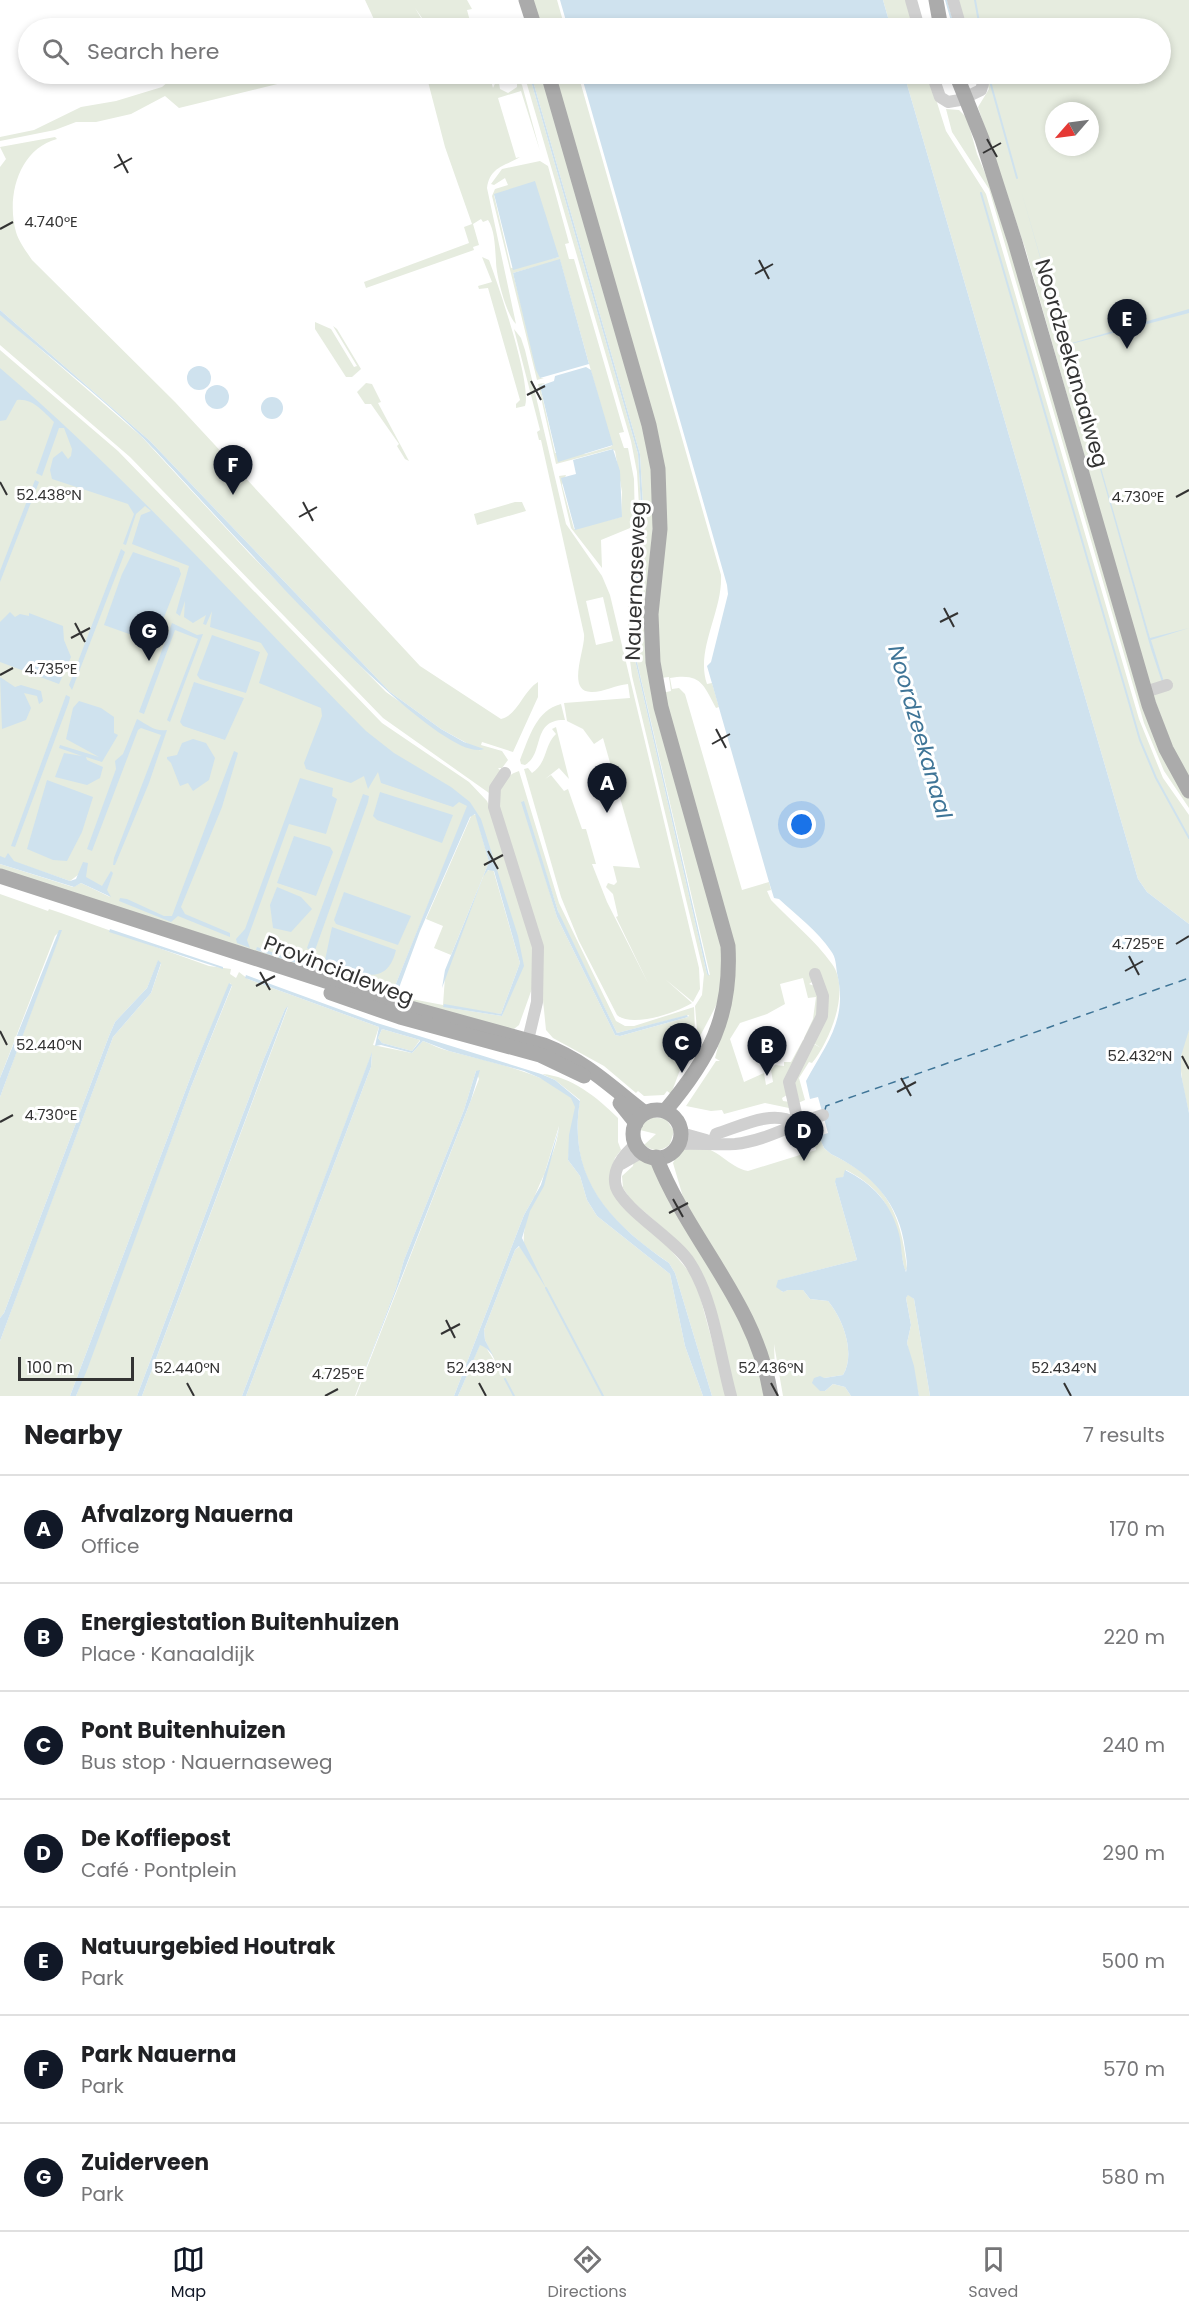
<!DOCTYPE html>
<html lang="en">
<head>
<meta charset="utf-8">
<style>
  :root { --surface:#fff; --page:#f6f6f6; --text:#202124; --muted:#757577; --line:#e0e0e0; --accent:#111827 }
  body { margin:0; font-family:Poppins,sans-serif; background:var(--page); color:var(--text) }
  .compass { position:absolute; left:1045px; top:102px; width:54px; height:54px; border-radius:50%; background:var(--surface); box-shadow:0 3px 9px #0003; rotate:242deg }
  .scale { position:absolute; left:18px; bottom:15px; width:116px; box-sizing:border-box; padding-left:6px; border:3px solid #333; border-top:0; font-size:16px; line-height:21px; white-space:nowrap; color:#333; -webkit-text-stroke:4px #fff; paint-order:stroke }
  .you { position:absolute; left:802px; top:825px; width:21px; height:21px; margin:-15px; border:4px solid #fff; border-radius:50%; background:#1a73e8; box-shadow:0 0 0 9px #1a73e833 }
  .badge { display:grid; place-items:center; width:39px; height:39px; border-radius:50%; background:var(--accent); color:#fff; font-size:20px; font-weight:700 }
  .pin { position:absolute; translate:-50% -50px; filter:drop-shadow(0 2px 3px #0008) }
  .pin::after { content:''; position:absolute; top:32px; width:21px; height:18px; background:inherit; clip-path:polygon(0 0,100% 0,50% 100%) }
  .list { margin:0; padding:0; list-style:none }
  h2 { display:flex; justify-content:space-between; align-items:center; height:78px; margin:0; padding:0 24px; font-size:26px }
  h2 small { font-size:20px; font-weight:400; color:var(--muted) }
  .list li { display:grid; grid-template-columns:39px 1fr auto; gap:18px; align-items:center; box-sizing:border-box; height:108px; padding:0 24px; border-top:2px solid var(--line) }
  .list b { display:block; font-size:22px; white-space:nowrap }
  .list p { margin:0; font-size:20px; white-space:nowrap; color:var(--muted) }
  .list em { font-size:20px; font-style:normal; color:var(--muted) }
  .icon { flex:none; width:33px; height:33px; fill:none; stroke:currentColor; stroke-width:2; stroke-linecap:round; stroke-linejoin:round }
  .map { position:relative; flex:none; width:1189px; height:1396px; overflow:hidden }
  .search { position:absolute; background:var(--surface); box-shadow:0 3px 9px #0003; left:18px; right:18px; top:18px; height:66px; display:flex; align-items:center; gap:15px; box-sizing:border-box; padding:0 21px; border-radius:33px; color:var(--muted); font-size:22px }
  .sheet { height:834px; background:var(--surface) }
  nav { display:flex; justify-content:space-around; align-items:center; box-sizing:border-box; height:84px; border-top:2px solid var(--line); background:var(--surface); font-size:16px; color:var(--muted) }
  nav a { display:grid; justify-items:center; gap:3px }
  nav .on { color:var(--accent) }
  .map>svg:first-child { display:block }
</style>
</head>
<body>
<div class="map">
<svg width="1189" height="1396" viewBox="0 0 1189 1396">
  <rect width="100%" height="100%" fill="#fff"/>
  <g fill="#e6ecdf" fill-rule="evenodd">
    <polygon points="365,0 467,0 472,9 467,10 470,21 465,21 466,25 471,22 476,28 429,28 415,8 427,28 378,28"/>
    <polygon points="531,0 557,0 565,28 540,28"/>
    <polygon points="883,0 907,0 916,28 891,28"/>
    <path d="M956,0H1189V783L1179,765L1150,687L1026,251L978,107L989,89L984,74H1160V28H965ZM1054,111H1090V147H1054Z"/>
    <polygon points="170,74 318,74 179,108 165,96 131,114 96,122 76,122 55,130 0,141 0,137 34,130 81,107 116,101 162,87 169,81"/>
    <path d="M426,74H489L493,88L498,77L500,89L508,93L517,87V79L508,74H514L522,85L540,151L521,91L498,98L516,158L520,157C506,166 490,166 487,188L516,324C506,314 496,275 496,261C495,249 495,230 488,220L483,222L481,219L473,224L479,245L473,247L474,250L366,288L364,282L469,243L464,227L472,224L445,147Z"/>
    <polygon points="524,74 529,74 638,454 642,523 633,605 633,651 707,974 710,975 635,653 635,605 644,524 640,454 531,74 543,74 650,453 655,501 646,606 724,960 718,1002 689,1057 697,1030 695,1006 702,995 704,974 632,676 628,645 628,599 640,523 637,472 631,441"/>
    <path d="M555,74H578L721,575C723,611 695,650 707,684L712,683L719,707L716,708C703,684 701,673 670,678L672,689L679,688L685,694L742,890L769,882L771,890L767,891L771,900C791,921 815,940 832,964C851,990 830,1041 812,1063L809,1062L799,1078L805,1100L798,1103V1105C778,1090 803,1059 812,1043L821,1048L812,1042C826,1017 827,1000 817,973L813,974L815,980L809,984L818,987L821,1010L810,1037L804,1038L813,1019L816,997L808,998L803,978L780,984L785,1004L767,1014L740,1023L730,1039L744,1082L764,1073L766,1085L773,1082L771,1070L775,1065L784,1066V1062H791L803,1040L806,1045L788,1077L787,1095L782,1098L783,1101L790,1102L789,1108L765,1103L724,1114L722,1110L711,1111L686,1106L716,1061H720L715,1058L733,991V954L727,919L665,706L662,693L671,691L669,677L660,678L656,610L664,511L657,444L626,319L607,262Z"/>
    <polygon points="904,74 928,74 946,131 986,194 1139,719 1163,778 1189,815 1189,924 1147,892 1138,879"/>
    <polygon points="946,109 959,110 967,118 977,154 993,192 1176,779 1189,799 1189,808 1164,771 1144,723 989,189 952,132"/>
    <path d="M55,137L57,139C19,149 6,196 16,232C19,242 26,251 32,260L175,402L420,666L501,719C518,715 523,691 538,682V697L513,752L482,742L481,745L502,751L508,760L502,768H498L501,771L489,793L383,718L130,457L0,345V314L141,436L249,553L386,692L451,738L481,751L441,729L390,692L150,441L0,310V167L6,159L0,147Z"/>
    <path d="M540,161L548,166L569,243L565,244L569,259H574L624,432L619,433L624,448H628L634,479L635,526L601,540L602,568L571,528L559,476L566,475L562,485L574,529L621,517L622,492L615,451L612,449L556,464L538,384L545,383L540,386L555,453L585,454L612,446L560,260L513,273L540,378H544L537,380L492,196L495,189L508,185L505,178L494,185L491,184L502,169ZM494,195L559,257L511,268Z"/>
    <path d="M482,257L489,260C499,287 532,383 525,406L516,408V404L520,400L488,288L479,289L478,286L492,282Z"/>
    <polygon points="315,322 331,329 354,367 357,366 333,326 337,329 361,369 352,377 346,377 315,329"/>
    <path d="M514,329L521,338L525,350L566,524L602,576L610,595L699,968L700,989L693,1002L665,979L692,1003C676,1013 631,1028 617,1015L579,941L561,897L524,769L528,768L532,773C548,762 544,745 556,734L552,729L556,727L569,779L559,768L545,779L551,775L564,791L568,789L582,829H586L596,864H592L607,902L648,983L616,917L618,916L613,894L606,887L608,883L614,885L617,882L613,866L640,868L603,738L594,744L583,729L567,721L564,703L630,698L628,684C615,685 604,692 592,692C565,693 586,648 584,634L541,440H539L537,432L540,430ZM603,597L613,641L596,645L586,601Z"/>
    <path d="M0,350L118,451L382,723L469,782L487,801L499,829L534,949V983L519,1025L514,1029L443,1014L0,871V864L73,887L81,883L110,897L93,882L78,875L70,881L0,857ZM469,803L480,819L522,958L502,1016L444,1007L501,1014L520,963L493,869L486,871L483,877L445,977L443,1005L396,996L257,950L393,991Z"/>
    <polygon points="366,383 372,384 381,402 378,403 409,461 405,459 397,446 399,444 371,404 365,404 357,392"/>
    <polygon points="515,502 522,502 526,511 477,525 474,514"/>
    <path d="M561,704L565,720C531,719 545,754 525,765L521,764L520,760C529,738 536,710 561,704Z"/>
    <path d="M519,771L559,903L616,1021L625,1026H634L694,1007L695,1030L671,1094L667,1091L664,1095L644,1096L638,1091L636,1093L604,1066L553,1038L546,1030L542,990L543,958L499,810C498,793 500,777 519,771ZM521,797L560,917L617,1033L689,1015L688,1017L620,1036L615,1035L557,917Z"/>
    <polygon points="472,814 476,815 489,862 451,955 434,948 443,926 426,919"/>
    <path d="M0,894L48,911L49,909L61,913L209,966L231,969L230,974L236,978L239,972L248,979L379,1027L373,1045L412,1053L423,1041C431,1044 440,1049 449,1051C473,1058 570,1077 575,1105C576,1112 569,1150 568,1160L580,1176L587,1200L597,1216L670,1274L685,1346L703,1396H458L480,1344L485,1346L498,1367L485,1340L484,1330L515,1250L520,1246L525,1253C516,1211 556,1168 559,1126L541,1185L524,1215L454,1396H356L471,1100L479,1079L476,1071L464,1110L404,1260L396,1288L355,1396H246L371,1067L372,1053L242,1396H142L288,1007L285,1009L263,1061L137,1396H76L191,1087L232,986L230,983L197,1060L70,1396H0V1341L33,1251L113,1037L151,993L161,964L158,961L147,988L115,1022L109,1036L4,1313L0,1318V1097L61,930L55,936L0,1078Z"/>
    <polygon points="382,1029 420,1040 412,1051 382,1043 378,1038"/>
    <path d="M1189,1030V1113C1183,1085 1174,1057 1189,1030Z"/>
    <path d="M542,1074C571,1076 598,1098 618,1118V1142L621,1150L615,1158L609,1177L691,1274L699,1293L727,1396H712L675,1273L669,1263C608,1221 567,1179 580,1100L555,1080Z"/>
    <path d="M652,1117L666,1119L674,1131L670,1144C662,1152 653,1152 644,1145L656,1134L640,1130L644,1123Z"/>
    <path d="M819,1136L824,1148L831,1154C885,1180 901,1211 907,1269L905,1271C895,1222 894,1195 846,1170L843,1177L835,1182L857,1260L779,1280L782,1292L788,1290H803L810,1299L828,1301C843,1319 856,1353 843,1375L824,1378L820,1391H825L833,1384L845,1387L851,1396H783L774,1344L775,1372L742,1296L688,1214L673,1163L680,1150C710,1135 725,1167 748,1171L816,1150L813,1138Z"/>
    <path d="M640,1158L650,1161C690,1230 752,1318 765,1396H736L712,1314L671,1235L631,1200L623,1188L622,1176L633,1166L634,1160Z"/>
    <polygon points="908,1294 914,1299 930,1396 919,1396 907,1343 911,1325 906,1298"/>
  </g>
  <g fill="#cfe2ee" fill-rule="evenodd">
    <polygon points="560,0 883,0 891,28 568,28"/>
    <polygon points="529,74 531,74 640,454 644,524 635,605 635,653 709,976 707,974 633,651 633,605 642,523 638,454"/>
    <path d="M581,74H904L1138,879L1147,892L1189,924V1030L1181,1056V1074L1189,1113V1396H930L914,1299L908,1295L906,1298L911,1325L907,1343L914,1366L919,1396H851L845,1387L833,1384L825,1391H820L812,1383L814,1378L820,1376L824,1378L843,1375C856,1353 843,1319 828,1301L810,1299L803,1290H788L783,1292L776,1287L778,1280L857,1260L835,1182L836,1178L843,1177L845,1170C873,1184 891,1203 899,1234C902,1246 901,1260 906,1272C908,1265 906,1256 905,1249C900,1203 871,1173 831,1154L824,1148L819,1136L828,1133L818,1097L810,1099L806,1081C827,1042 848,1020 837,973C836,966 836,957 831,951C818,931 796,915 779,899L774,898L769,882L707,666L711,662L728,594L727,585Z"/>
    <polygon points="535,181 559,257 513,270 494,194"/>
    <polygon points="1021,190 1150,638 1189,628 1151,640 1164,682 1162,682 1151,649"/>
    <polygon points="560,259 589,364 540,378 536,370 513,273"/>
    <polygon points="1189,309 1189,313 1071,344 1072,343"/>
    <path d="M0,310L150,441L390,692L441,729L464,742L484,749C433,769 186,479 141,436C96,393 47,355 0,315Z"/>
    <circle cx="199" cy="378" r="12"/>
    <polygon points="586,367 591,370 613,445 558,462 540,386 554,381 555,376"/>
    <path d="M0,368C131,480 245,609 366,731L394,753L451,787L470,802L481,819L518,936L524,966L502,1016L443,1007L444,1004L501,1014L520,963L494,871L488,870L483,877L442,988L445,970L489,862L475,814L470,817L420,931L396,996L256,950L257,947L298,961L310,957V965L393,991L467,806L459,802L453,807L381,783L378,772L368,789L364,776L351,783L306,769L304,763L322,716L321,708L259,683L268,654L261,643L210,627L212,611L206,625L203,624L206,615L193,623L184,617L185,601L180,616L176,613L189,566L132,544L141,515L151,511L145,506L136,514L126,545L123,544L134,514L128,504L52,479L50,470L53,458L62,451L68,459L71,456L72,449L64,428H59L42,476L36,473L54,422C43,411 32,398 17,400L6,420L0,421Z"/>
    <circle cx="217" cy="397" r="12"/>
    <circle cx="272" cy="408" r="11"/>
    <polygon points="613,449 620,471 622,517 575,530 561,478 576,474 573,460"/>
    <polygon points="35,480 39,482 0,582 0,571"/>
    <polygon points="121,549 125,552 72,690 69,685"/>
    <polygon points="133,552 179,568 181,574 154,643 104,625 122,574"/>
    <polygon points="10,612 15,617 20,614 29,616 29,613 63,626 64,640 71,657 59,684 0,662 0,622"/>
    <polygon points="172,623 197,635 203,634 170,722 167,720 198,639 175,630 144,714 139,712"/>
    <polygon points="212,635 260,652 246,693 200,679 197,675"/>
    <polygon points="0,677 15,687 21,685 41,691 43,701 39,704 37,696 24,693 31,708 26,720 2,729"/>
    <polygon points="194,682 244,698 225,740 183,726 180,722"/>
    <polygon points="66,695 70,697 69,702 15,847 11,846"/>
    <polygon points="79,701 101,708 114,717 114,733 118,735 102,762 86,757 87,760 103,767 100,778 87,785 55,777 64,753 82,756 59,748 60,745 99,757 66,739 73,708"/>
    <path d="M137,719C147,724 154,732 167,730L149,783L115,865H113L114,858L161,735L141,728L138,730L92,851L87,849L116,769L115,761L123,754Z"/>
    <polygon points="193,739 206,743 215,758 209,780 193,791 188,783 180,786 171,763 167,759 167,757 177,755 182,743"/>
    <polygon points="234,751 238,753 222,807 181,907 185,914 230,933 230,937 178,916 171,922 119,901 120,898 127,899 164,916 172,916"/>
    <polygon points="300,778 333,788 332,796 337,799 326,834 289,824 247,940 250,948 237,943 236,939 245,929"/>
    <polygon points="47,780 93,797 82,832 67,861 53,860 27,849"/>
    <polygon points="380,792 453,815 442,843 377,820 373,816"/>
    <polygon points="363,794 369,796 368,802 314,953 307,948"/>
    <polygon points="524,801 558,911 617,1033 687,1015 688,1017 620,1036 615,1035 557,917 521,802"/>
    <polygon points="294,836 330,847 333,852 316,896 277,883"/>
    <polygon points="8,853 14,861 70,881 76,879 83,862 88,863 86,877 102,886 111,871 113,873 107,890 111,897 81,883 74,887 0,864 0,856 5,858"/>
    <polygon points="277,887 301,897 312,909 291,932 273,928 270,905"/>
    <polygon points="344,892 411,916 398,945 336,924 334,920"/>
    <path d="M332,927L396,950C386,992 353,970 325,960Z"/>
    <polygon points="110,929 223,967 223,969 109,932"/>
    <polygon points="59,930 62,930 0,1097 0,1078"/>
    <polygon points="158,960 161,963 151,993 113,1037 0,1341 0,1318 4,1313 109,1036 115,1022 147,988"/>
    <path d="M246,975L377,1023L541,1074L555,1080L580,1101C567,1177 609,1222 669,1263L675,1273L712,1396H703L685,1346L670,1274L597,1216L587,1200L580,1176L568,1160L569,1135L575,1107L571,1098L540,1078L524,1071L449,1051L423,1041L412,1053L381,1045L375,1046L379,1027L248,979L245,978ZM382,1029L420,1040V1041L412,1051L382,1043L378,1038Z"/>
    <polygon points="229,983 232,985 191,1087 87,1370 76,1396 70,1396 197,1060"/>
    <polygon points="288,1006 142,1396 137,1396 263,1061 285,1009"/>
    <polygon points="372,1052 371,1067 246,1396 242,1396"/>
    <polygon points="480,1070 471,1100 355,1396 396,1288 404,1260 464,1110 476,1071"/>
    <path d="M560,1125L544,1186L530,1211L522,1238L546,1288L519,1246L515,1250L484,1330L485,1340L505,1379C499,1368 493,1349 480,1345L458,1396H454L524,1215L541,1185Z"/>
  </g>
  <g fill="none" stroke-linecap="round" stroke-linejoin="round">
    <g stroke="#cfe2ee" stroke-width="2">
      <polyline points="946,0 954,28"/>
      <polyline points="975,0 980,28"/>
      <polyline points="970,74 971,75"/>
      <polyline points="988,74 1017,178"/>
      <polyline points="981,193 1140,740 1156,778 1189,838"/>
      <polyline points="546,1288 603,1396"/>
      <polyline points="505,1379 514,1396"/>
    </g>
    <polyline stroke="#3f7597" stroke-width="1.5" stroke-dasharray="8 6" stroke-linecap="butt" points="825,1110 826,1106 1189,978"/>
    <g stroke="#d0d0d0" stroke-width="12">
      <polyline points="911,0 919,28"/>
      <polyline points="953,0 961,28"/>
      <polyline points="932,74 940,97 948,102 960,100 981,90 983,83 980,74"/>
      <polyline points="1145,692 1167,685"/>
      <polyline points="505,773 495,788 494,807 538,947 537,1002 528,1040 524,1046"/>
      <polyline points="798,1122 789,1082 822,1016 823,996 815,974"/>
      <polyline points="681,1133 706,1140"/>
      <path d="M713,1142L716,1134C739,1127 773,1109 794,1123"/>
      <path d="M636,1144C624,1154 611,1170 616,1187C624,1210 675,1239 690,1263C713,1298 720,1356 731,1396"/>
      <path d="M679,1144C697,1143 717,1145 735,1144C766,1141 794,1123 823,1115"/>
      <polyline points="621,1164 642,1152"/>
    </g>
    <g stroke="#ababab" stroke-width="15">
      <polyline points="526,0 535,28"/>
      <polyline points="936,0 941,28"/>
      <path d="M548,74L649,425L658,469L660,529L651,614L653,662L661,707L728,946C732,1017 709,1059 665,1111"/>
      <polyline points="956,74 982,139 1015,242 1149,705 1166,749 1189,791"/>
      <path d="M0,876L403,1006L544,1045C587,1062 610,1086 645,1113"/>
      <polyline points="331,993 400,1017 540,1055 584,1076"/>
      <polyline points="620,1103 636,1123"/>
      <circle cx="657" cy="1134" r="24"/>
      <path d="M656,1157C690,1243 756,1302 771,1396"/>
    </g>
  </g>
  <path fill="none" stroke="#333" stroke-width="2" d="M987,139L997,157M983,153L1001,143M118,154L128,173M114,168L132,158M0,229L13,222M759,260L769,279M755,274L773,264M531,381L541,400M527,395L545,386M0,482L7,495M1176,497L1189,490M303,502L313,521M299,517L317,507M944,608L954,627M940,622L958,613M75,623L85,642M71,638L90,628M0,675L13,668M716,729L726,748M712,744L730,734M488,851L498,869M484,865L503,855M1176,944L1189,936M1129,956L1139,975M1125,971L1143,961M260,972L270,990M256,986L275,976M0,1031L7,1045M1182,1056L1189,1069M901,1078L911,1096M897,1092L916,1082M0,1122L13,1115M673,1199L683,1217M669,1213L688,1203M446,1320L455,1338M441,1334L460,1324M187,1383L194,1396M479,1383L486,1396M771,1383L778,1396M1064,1383L1071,1396M325,1396L338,1389"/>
  <g text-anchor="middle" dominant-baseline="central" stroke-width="6" stroke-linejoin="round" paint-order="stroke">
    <g font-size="21" fill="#333" stroke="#fff">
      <text transform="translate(1072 363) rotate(74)">Noordzeekanaalweg</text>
      <text transform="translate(635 581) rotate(-88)">Nauernaseweg</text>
      <text transform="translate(339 970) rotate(21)">Provincialeweg</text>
    </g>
    <g font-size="22" font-style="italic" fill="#3f7597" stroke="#fff">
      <text transform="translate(920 732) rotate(74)">Noordzeekanaal</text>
    </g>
  </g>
  <g font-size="15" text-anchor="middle" fill="#333" stroke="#fff" stroke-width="6" stroke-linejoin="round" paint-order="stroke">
    <text x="51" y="227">4.740°E</text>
    <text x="49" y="500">52.438°N</text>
    <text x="1138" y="502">4.730°E</text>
    <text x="51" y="674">4.735°E</text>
    <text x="1138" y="949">4.725°E</text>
    <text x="49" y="1050">52.440°N</text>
    <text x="1140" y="1061">52.432°N</text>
    <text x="51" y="1120">4.730°E</text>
    <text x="187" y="1373">52.440°N</text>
    <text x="479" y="1373">52.438°N</text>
    <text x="771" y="1373">52.436°N</text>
    <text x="1064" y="1373">52.434°N</text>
    <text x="338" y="1379">4.725°E</text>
  </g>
</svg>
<svg class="compass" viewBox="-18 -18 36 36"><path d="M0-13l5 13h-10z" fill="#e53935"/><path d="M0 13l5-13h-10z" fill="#757577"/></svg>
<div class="scale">100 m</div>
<div class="you"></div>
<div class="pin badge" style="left:607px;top:813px">A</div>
<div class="pin badge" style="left:767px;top:1076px">B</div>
<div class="pin badge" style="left:682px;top:1073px">C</div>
<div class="pin badge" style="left:804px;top:1161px">D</div>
<div class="pin badge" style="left:1127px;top:349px">E</div>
<div class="pin badge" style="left:233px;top:495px">F</div>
<div class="pin badge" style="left:149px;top:661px">G</div>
<div class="search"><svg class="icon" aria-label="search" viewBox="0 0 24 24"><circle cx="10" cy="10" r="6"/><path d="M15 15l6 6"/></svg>Search here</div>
</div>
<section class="sheet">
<h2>Nearby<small>7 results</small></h2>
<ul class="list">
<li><span class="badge">A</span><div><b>Afvalzorg Nauerna</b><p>Office</p></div><em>170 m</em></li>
<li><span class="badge">B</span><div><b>Energiestation Buitenhuizen</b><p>Place · Kanaaldijk</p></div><em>220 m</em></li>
<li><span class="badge">C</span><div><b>Pont Buitenhuizen</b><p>Bus stop · Nauernaseweg</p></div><em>240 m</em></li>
<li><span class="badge">D</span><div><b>De Koffiepost</b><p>Café · Pontplein</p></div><em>290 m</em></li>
<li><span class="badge">E</span><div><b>Natuurgebied Houtrak</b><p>Park</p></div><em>500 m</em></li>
<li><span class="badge">F</span><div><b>Park Nauerna</b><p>Park</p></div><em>570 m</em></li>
<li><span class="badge">G</span><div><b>Zuiderveen</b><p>Park</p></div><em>580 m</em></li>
</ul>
</section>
<nav>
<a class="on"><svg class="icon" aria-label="map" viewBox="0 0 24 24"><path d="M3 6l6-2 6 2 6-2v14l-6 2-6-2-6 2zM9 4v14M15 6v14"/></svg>Map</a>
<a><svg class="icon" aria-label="directions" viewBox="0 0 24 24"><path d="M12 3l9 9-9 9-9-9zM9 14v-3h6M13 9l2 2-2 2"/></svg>Directions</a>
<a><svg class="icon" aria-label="saved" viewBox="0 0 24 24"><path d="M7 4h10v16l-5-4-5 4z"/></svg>Saved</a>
</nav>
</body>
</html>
